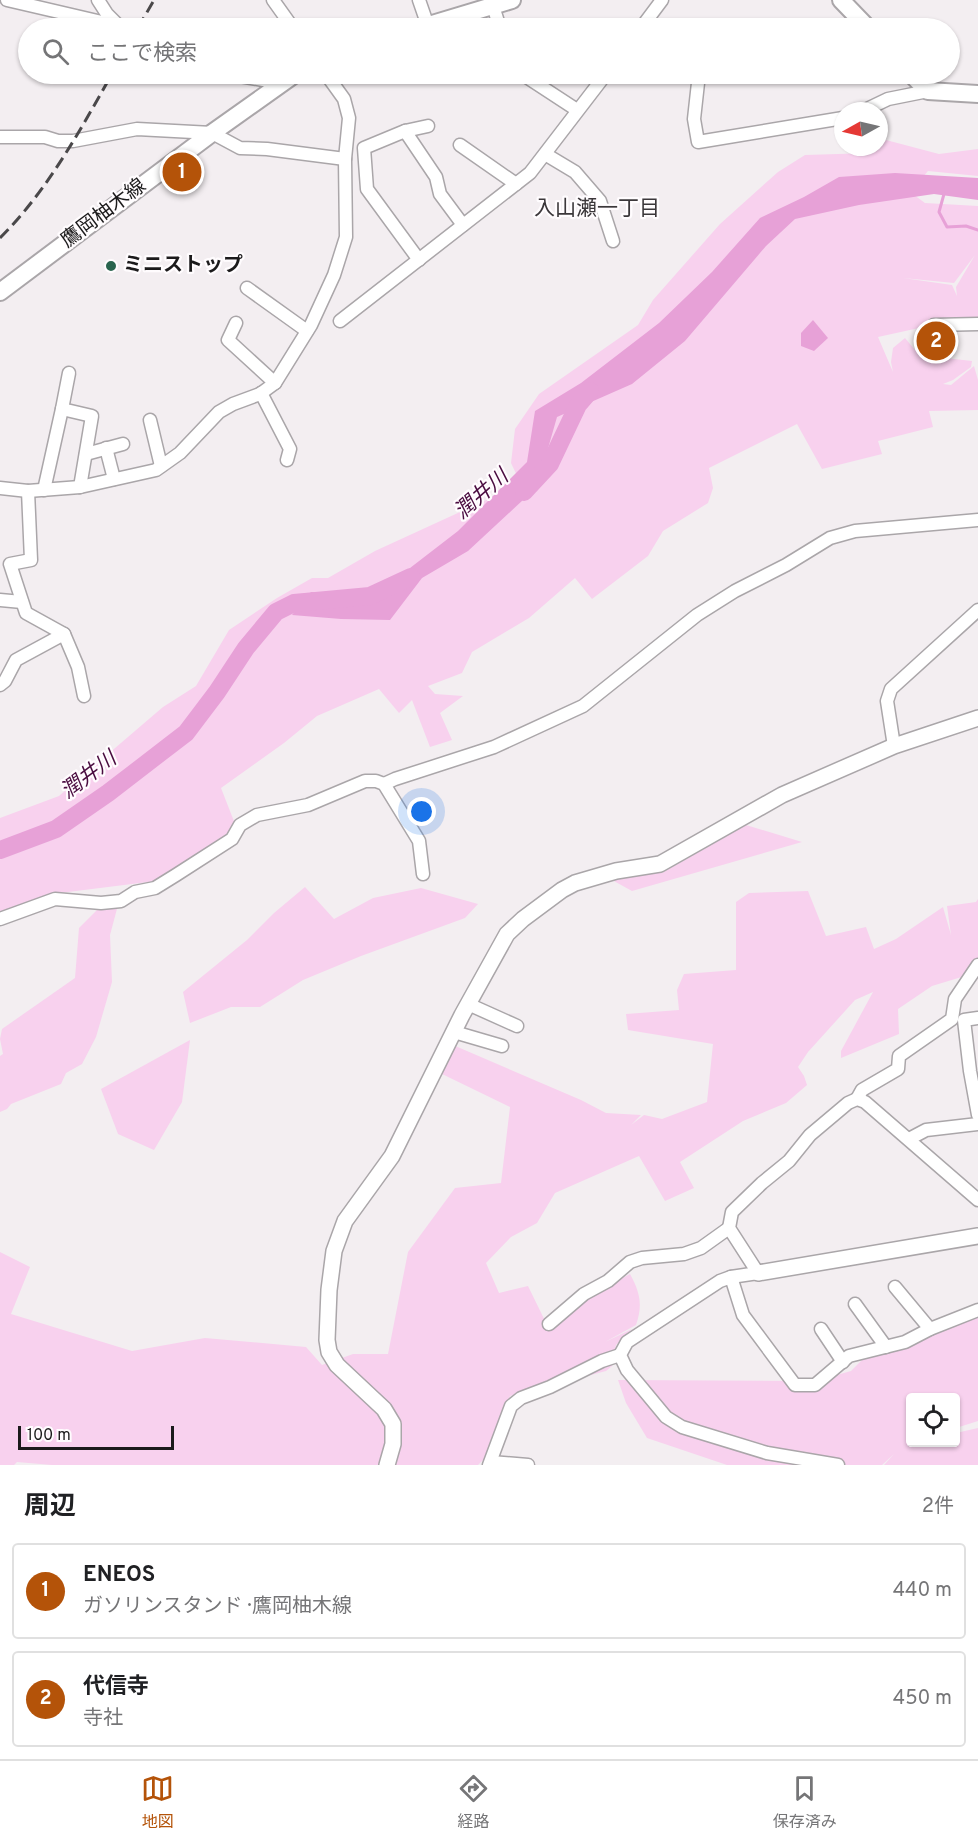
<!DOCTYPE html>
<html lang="ja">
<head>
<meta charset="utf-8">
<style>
  :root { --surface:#fff; --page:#f6f6f6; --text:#202124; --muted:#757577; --line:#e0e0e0; --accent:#b45309 }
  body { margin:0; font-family:Overpass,"Noto Sans JP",sans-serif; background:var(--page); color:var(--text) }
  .controls { position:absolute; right:18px; bottom:18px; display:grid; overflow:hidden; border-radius:6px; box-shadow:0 2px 4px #0004 }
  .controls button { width:54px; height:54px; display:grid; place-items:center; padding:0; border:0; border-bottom:2px solid var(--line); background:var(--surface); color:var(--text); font:30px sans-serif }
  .compass { position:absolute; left:834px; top:102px; width:54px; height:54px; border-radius:50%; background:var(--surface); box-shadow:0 2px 4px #0004; rotate:262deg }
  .scale { position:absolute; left:18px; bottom:15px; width:156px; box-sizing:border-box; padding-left:6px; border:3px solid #1b1a1b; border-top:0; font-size:16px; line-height:21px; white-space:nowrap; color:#1b1a1b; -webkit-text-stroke:4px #fffcfe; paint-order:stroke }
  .you { position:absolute; left:422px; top:812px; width:21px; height:21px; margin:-15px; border:4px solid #fff; border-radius:50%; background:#1a73e8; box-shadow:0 0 0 9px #1a73e833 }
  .badge { display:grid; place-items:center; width:39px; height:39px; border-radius:50%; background:var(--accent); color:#fff; font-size:20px; font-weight:700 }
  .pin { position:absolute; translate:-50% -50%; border:3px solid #fff; box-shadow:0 2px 6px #0006 }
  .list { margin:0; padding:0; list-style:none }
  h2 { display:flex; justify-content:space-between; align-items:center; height:78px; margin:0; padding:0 24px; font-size:26px }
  h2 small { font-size:20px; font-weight:400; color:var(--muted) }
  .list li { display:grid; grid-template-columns:39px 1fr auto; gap:18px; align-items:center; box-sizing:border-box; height:96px; margin:0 12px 12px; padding:0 12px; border:2px solid var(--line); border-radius:6px }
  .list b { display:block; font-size:22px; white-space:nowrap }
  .list p { margin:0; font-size:20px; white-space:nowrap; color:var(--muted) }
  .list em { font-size:20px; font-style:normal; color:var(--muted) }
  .icon { flex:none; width:33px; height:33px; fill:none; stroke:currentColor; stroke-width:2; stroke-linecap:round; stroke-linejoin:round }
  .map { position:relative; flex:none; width:978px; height:1465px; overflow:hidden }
  .search { position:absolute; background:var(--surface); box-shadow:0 2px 4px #0004; left:18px; right:18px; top:18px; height:66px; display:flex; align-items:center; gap:15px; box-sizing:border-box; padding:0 21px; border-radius:33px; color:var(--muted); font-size:22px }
  .sheet { height:294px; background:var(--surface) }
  nav { display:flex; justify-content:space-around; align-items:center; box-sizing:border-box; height:84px; border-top:2px solid var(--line); background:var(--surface); font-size:16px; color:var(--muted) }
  nav a { display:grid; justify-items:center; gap:3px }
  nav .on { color:var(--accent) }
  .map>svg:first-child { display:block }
</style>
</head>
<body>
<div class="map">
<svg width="978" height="1465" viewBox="0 0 978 1465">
  <rect width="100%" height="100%" fill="#f3eef1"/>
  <g fill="#f8d1ee" fill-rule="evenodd">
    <path d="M886,140L939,154L978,149V176L928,171L910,192L925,203L978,206V320L928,321V326L878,337L893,372L891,362L893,348L905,338L915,350L945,358L972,361L971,367L953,380L943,384L951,385L974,366L978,380V410L929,411L933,427L878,441L882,454L822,469L797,424L709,468L713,488L708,503L663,531L648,556L592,599L575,578L529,618L472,652L462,673L428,686L435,694L463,696L440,713L452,740L430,747L412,700L399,713L379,689L317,716L284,743L221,788L237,829L156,881L60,893L0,914V818L59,796L163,707L196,686L229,630L277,598L312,578H328L375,551L521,484L511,463L515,429L539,394L638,325L653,300L720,224L778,172L805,155L871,153ZM975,255L956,287L957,296L952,285L903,278L954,283Z"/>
    <polygon points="746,825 802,842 632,891 612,880 620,873 662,873"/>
    <polygon points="305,887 334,919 373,898 421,888 478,904 465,918 361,956 303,980 260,1007 231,1007 190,1023 183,992 247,940 274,913"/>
    <path d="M808,891L826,936L866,927L874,949L896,939L943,907L951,935L947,906L976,902L978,899V972L932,986L898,1009L899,1034L841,1058V1051L873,992L855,1000L808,1052L798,1067L804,1076L807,1085L786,1103L743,1121L680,1162L694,1188L665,1201L639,1156L555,1193L537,1223L511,1237L486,1263L499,1293L528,1286L550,1331L583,1299L630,1274C640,1292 643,1305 636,1325L605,1342L632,1329L616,1345L612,1366L606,1371L510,1396L484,1459L478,1465H52L17,1462L14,1465H0V1252L30,1267L11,1314L132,1351L205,1338L306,1347L322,1365L353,1354H388L408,1252L455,1188L501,1183L510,1107L442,1074L453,1045L581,1100L606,1113L641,1115L631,1125L644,1115L662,1119L707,1102L713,1044L628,1030L626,1014L679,1010L677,990L684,974L736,970V902L749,893Z"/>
    <polygon points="118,905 110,935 112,982 96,1037 82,1064 66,1073 61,1084 11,1104 7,1109 0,1112 0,1056 3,1054 0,1039 2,1029 75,978 79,928 98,909"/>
    <polygon points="190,1040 182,1102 154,1150 118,1134 101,1089"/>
    <polygon points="978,1317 978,1421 956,1428 956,1398 910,1398 910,1442 956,1442 956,1433 978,1428 978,1465 884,1465 894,1454 882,1465 727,1465 647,1438 626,1403 618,1380 799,1381 826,1378 851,1371 871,1351 936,1319"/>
  </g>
  <g fill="#e7a1d7">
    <polygon points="895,173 978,178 978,200 934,194 859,205 795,219 766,246 685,341 632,384 557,417 537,487 468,551 422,578 390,620 341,619 292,615 311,592 376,600 410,568 458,531 527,462 535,411 581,383 659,323 712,272 760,218 804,197 839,177"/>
    <polygon points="813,320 828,338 814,351 801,346 801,333"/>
  </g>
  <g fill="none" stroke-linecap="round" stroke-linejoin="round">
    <polyline stroke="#e7a1d7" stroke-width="3" points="944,194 939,212 947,227 966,226 978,230"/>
    <g stroke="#e7a1d7" stroke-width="18">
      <polyline points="524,492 550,464 578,405 590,391"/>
      <polyline points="0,850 56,829 108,793 186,733 217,692 246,648 276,612 294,603 370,596 411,577"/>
    </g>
    <g stroke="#aaa6a9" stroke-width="15">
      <g id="minor">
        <polyline points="7,0 119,26"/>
        <polyline points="98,0 107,14 117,24"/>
        <polyline points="273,0 293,28"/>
        <polyline points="419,0 428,26"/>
        <polyline points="493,6 500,28"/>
        <polyline points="643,26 678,26 680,28"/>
        <polyline points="641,28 662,0"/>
        <polyline points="228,74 280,83"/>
        <polyline points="522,74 577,110"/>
        <polyline points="699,74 694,119 698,142 843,118"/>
        <polyline points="863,111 888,99 928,91"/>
        <polyline points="405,131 428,126"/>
        <polyline points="0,137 45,137 58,141 73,141 137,129 212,133 240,148 267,149 345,159"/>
        <polyline points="460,145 516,184"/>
        <polyline points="545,154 575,172 600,201 613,241"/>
        <polyline points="419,260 367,189 364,148 405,131 436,177 440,194 463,225"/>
        <polyline points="247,288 307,331"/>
        <polyline points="340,321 530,173 606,74"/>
        <polyline points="236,323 228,340 275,383"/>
        <polyline points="934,325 978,324"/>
        <polyline points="69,373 62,409 92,416 80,487"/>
        <polyline points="261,393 290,449 287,460"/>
        <polyline points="150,420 161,466"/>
        <polyline points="106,448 114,479"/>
        <polyline points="86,454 123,444"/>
        <polyline points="0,488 28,491 80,487 156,470 180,453 219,412 233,404 260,394 275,383 311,325 334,275 346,237 345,159 349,118 344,99 326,74"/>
        <polyline points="44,490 62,409"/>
        <polyline points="28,491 31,560 10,564 26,613 64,634"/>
        <polyline points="0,600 22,602"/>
        <polyline points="0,685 5,681 16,660 64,634 78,667 84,696"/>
        <polyline points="894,746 887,701 891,689 978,610"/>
        <polyline points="384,784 395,779 494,747 583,706 697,615 735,591 786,565 830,538 855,531 978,520"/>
        <polyline points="0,919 55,899 101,903 121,901 135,892 155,888 176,875 232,839 240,825 257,815 308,805 365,781 376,781 384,784 419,841 423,874"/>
        <polyline points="468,1004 517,1026"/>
        <polyline points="978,1018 964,1020 970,1071 978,1115"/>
        <polyline points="454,1032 502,1046"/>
        <polyline points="857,1099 862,1090 898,1069 899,1056 952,1019 955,999 978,965"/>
        <polyline points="909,1139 926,1130 978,1124"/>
        <polyline points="731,1277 743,1315 795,1385 815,1385 849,1356 905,1342 930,1329 978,1310"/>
        <polyline points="895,1287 930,1329"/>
        <polyline points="855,1304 886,1347"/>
        <polyline points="549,1324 584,1294 608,1281 630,1262 642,1258 684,1254 701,1248 729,1228"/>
        <polyline points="821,1329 843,1362"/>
        <polyline points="491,1462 528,1465"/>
        <polyline points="489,1465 511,1406 521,1398 550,1387 602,1361 620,1355"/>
        <polyline points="838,1465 767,1453 682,1427 666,1417 627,1370 620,1355 627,1342 720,1281 731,1277 758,1273 729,1228 732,1212 762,1183 789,1161 810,1135 848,1103 857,1099 865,1102 978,1200"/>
      </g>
    </g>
    <g stroke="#aaa6a9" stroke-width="18">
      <g id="tertiary">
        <polyline points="758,1273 978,1236"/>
        <polyline points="387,1465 393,1444 393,1424 384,1409 337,1365 329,1352 327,1340 329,1290 334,1251 345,1221 392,1156 462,1015 507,934 523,919 562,890 575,883 616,871 660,864 782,795 894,746 978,718"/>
      </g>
    </g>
    <g stroke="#aaa6a9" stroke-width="20">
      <g id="secondary">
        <polyline points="841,0 868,28"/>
        <polyline points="419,28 512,0"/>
        <polyline points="911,74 928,91 978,94"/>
        <polyline points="0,292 212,133 295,74"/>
      </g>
    </g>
    <use href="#minor" stroke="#fff" stroke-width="12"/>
    <use href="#tertiary" stroke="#fff" stroke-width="15"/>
    <use href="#secondary" stroke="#fff" stroke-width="16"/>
    <g stroke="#4a484a" stroke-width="3" stroke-dasharray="12 6" stroke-linecap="butt">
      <polyline points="138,28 154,0"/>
      <path d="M0,238C48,190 79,132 112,74"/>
    </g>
  </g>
  <circle fill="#29644e" stroke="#fffcfe" stroke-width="2" cx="111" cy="266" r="6"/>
  <g text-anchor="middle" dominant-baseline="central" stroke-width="4.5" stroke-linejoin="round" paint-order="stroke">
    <g font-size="20" fill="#1b1a1b" stroke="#fffcfe">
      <text transform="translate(104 214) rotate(-37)">鷹岡柚木線</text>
    </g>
    <g font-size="20" font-weight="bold" fill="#1b1a1b" stroke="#fffcfe" text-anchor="start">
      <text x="123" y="266">ミニストップ</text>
    </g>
    <g font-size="21" fill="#3b373a" stroke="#fffcfe">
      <text x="597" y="209">入山瀬一丁目</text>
    </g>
    <g font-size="21" font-style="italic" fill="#4a0c40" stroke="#fffcfe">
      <text transform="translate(482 495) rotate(-41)">潤井川</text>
      <text transform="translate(89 776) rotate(-37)">潤井川</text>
    </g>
  </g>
</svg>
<div class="controls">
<button><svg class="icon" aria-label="locate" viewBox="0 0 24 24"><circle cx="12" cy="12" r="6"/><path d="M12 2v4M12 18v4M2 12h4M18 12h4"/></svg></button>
</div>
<svg class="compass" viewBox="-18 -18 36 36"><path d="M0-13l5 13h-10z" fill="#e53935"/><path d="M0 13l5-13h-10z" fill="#757577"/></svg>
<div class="scale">100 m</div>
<div class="you"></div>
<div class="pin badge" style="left:182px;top:172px">1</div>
<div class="pin badge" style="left:936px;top:341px">2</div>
<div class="search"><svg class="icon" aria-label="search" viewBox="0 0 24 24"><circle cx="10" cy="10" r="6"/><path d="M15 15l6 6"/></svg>ここで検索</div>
</div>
<section class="sheet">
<h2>周辺<small>2件</small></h2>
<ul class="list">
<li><span class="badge">1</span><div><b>ENEOS</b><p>ガソリンスタンド · 鷹岡柚木線</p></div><em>440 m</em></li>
<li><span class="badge">2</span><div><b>代信寺</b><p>寺社</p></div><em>450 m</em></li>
</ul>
</section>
<nav>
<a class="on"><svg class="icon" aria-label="map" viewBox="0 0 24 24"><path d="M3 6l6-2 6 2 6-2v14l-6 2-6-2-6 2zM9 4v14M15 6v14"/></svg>地図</a>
<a><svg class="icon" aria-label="directions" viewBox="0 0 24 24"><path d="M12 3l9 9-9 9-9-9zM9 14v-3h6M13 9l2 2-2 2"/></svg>経路</a>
<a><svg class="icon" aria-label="saved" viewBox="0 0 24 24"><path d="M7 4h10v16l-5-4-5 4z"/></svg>保存済み</a>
</nav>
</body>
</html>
